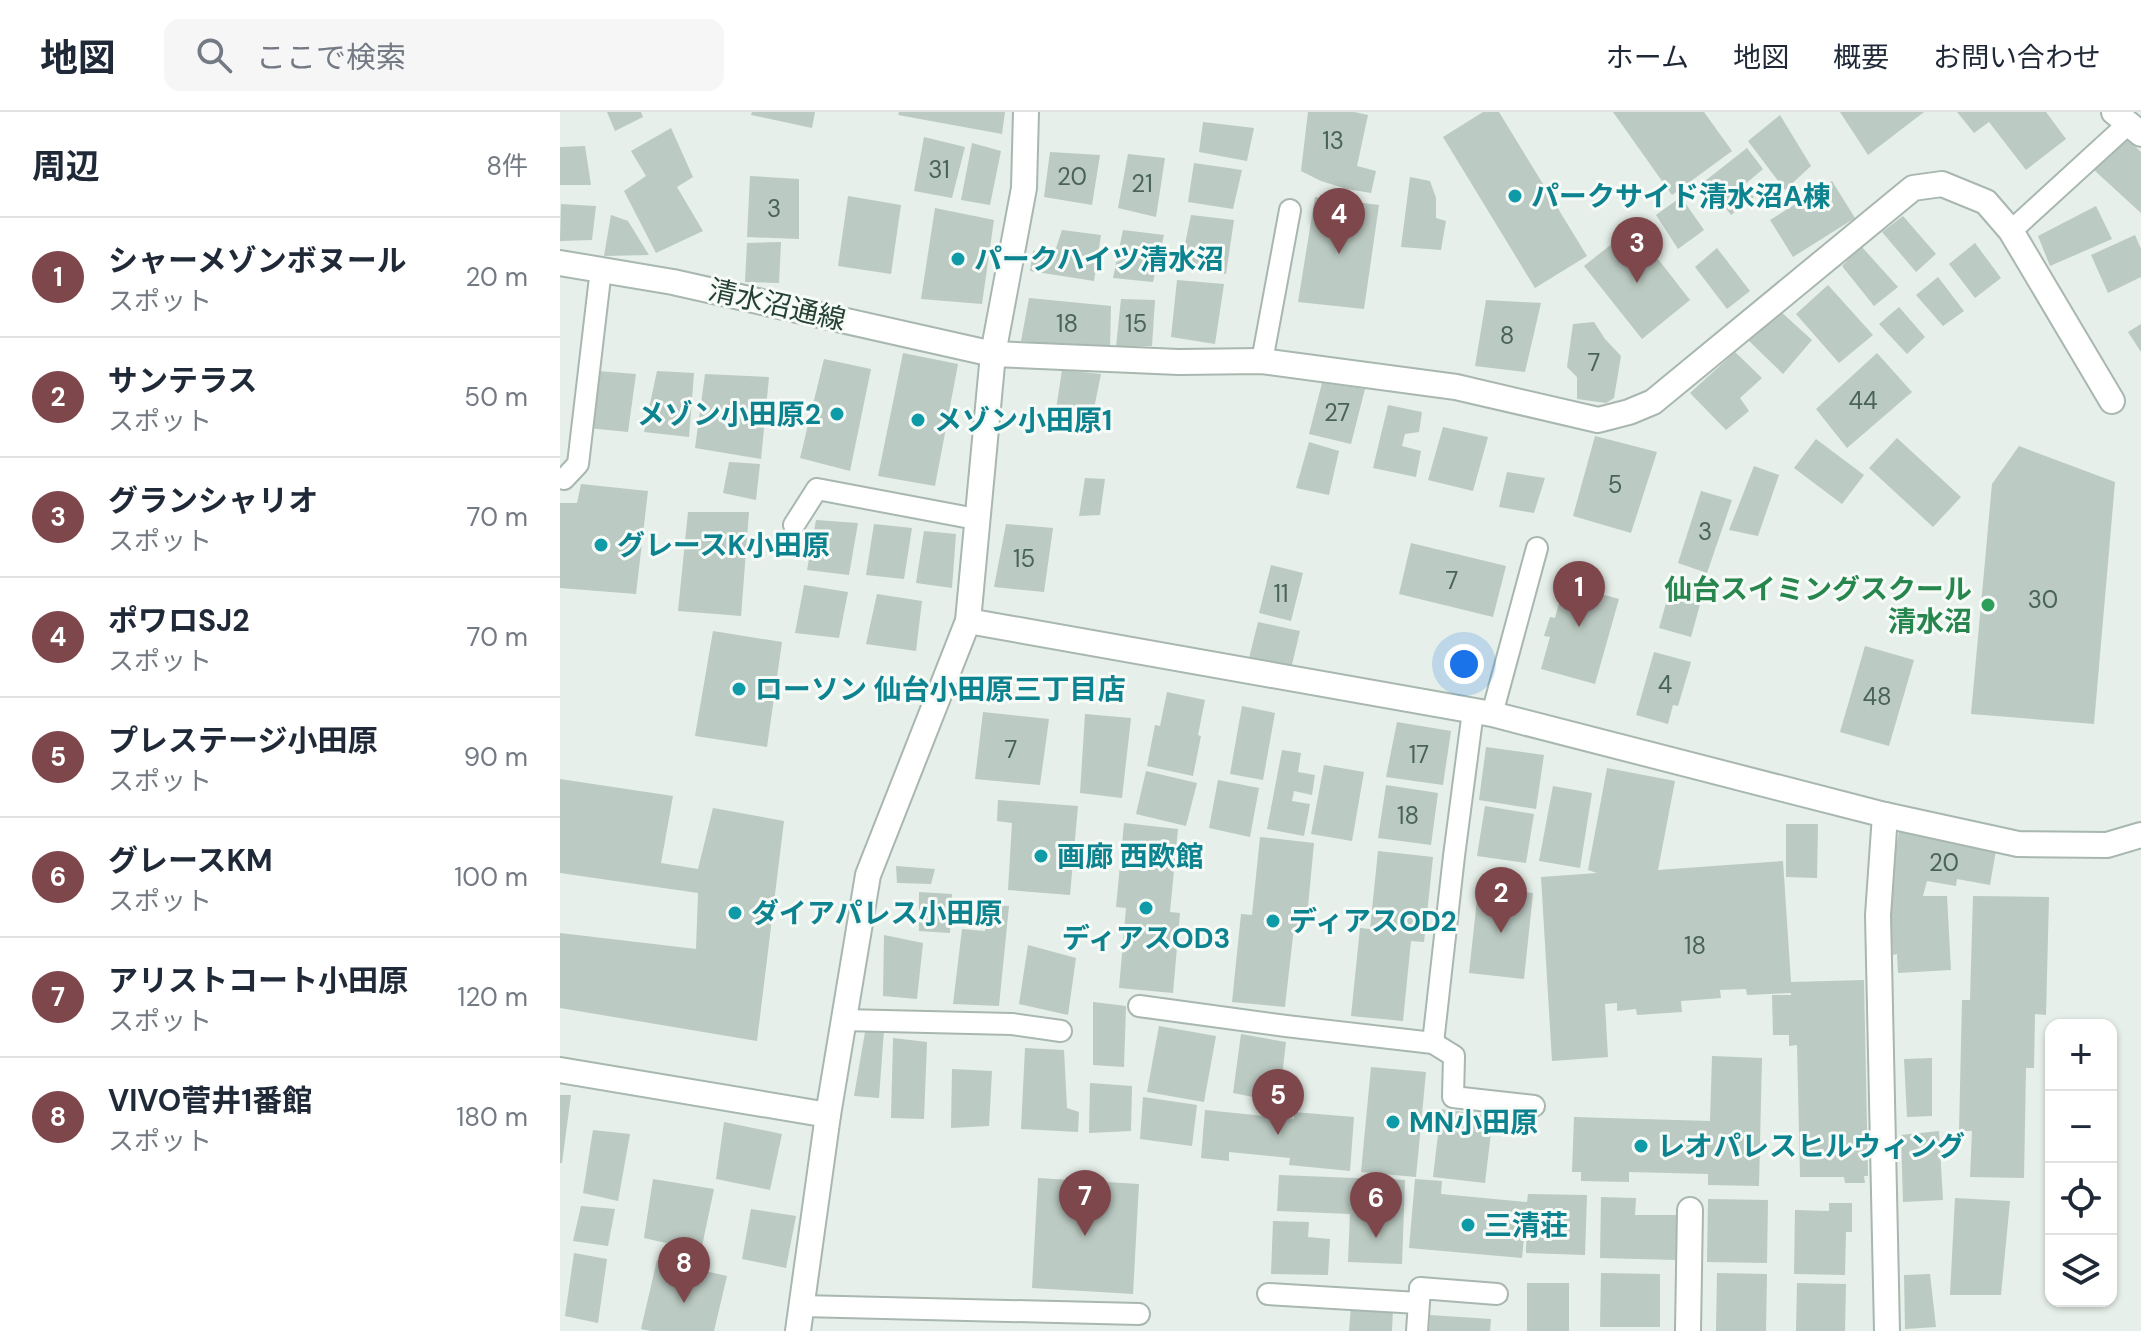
<!DOCTYPE html>
<html lang="ja">
<head>
<meta charset="utf-8">
<style>
  :root { --surface:#fff; --page:#f6f6f7; --text:#1f2937; --muted:#747a83; --line:#e0e1e3; --accent:#7d474b }
  body { margin:0; font-family:"DM Sans","Noto Sans JP",sans-serif; background:var(--page); color:var(--text) }
  .controls { position:absolute; right:24px; bottom:24px; display:grid; overflow:hidden; border-radius:16px; box-shadow:0 2px 6px #0004 }
  .controls button { width:72px; height:72px; display:grid; place-items:center; padding:0; border:0; border-bottom:2px solid var(--line); background:var(--surface); color:var(--text); font:40px sans-serif }
  .you { position:absolute; left:904px; top:552px; width:28px; height:28px; margin:-20px; border:6px solid #fff; border-radius:50%; background:#1a73e8; box-shadow:0 0 0 12px #1a73e833 }
  .badge { display:grid; place-items:center; width:52px; height:52px; border-radius:50%; background:var(--accent); color:#fff; font-size:26px; font-weight:700 }
  .pin { position:absolute; translate:-50% -66px; filter:drop-shadow(0 2px 4px #0008) }
  .pin::after { content:''; position:absolute; top:42px; width:28px; height:24px; background:inherit; clip-path:polygon(0 0,100% 0,50% 100%) }
  .list { margin:0; padding:0; list-style:none }
  h2 { display:flex; justify-content:space-between; align-items:center; height:104px; margin:0; padding:0 32px; font-size:34px }
  h2 small { font-size:26px; font-weight:400; color:var(--muted) }
  .list li { display:grid; grid-template-columns:52px 1fr auto; gap:24px; align-items:center; box-sizing:border-box; height:120px; padding:0 32px; border-top:2px solid var(--line) }
  .list b { display:block; font-size:30px; white-space:nowrap }
  .list p { margin:0; font-size:26px; white-space:nowrap; color:var(--muted) }
  .list em { font-size:26px; font-style:normal; color:var(--muted) }
  .icon { flex:none; width:44px; height:44px; fill:none; stroke:currentColor; stroke-width:2; stroke-linecap:round; stroke-linejoin:round }
  .map { position:relative; flex:none; width:1581px; height:1219px; overflow:hidden }
  header { display:flex; align-items:center; gap:48px; box-sizing:border-box; height:112px; padding:0 40px; background:var(--surface); border-bottom:2px solid var(--line) }
  header strong { font-size:38px }
  nav { display:flex; gap:44px; margin-inline-start:auto; font-size:28px }
  .search { width:560px; height:72px; background:var(--page); display:flex; align-items:center; gap:20px; box-sizing:border-box; padding:0 28px; border-radius:16px; color:var(--muted); font-size:30px }
  main { display:flex }
  aside { flex:1; background:var(--surface) }
  .map>svg:first-child { display:block }
</style>
</head>
<body>
<header>
<strong>地図</strong>
<div class="search"><svg class="icon" aria-label="search" viewBox="0 0 24 24"><circle cx="10" cy="10" r="6"/><path d="M15 15l6 6"/></svg>ここで検索</div>
<nav><a>ホーム</a><a>地図</a><a>概要</a><a>お問い合わせ</a></nav>
</header>
<main>
<aside>
<h2>周辺<small>8件</small></h2>
<ul class="list">
<li><span class="badge">1</span><div><b>シャーメゾンボヌール</b><p>スポット</p></div><em>20 m</em></li>
<li><span class="badge">2</span><div><b>サンテラス</b><p>スポット</p></div><em>50 m</em></li>
<li><span class="badge">3</span><div><b>グランシャリオ</b><p>スポット</p></div><em>70 m</em></li>
<li><span class="badge">4</span><div><b>ポワロSJ2</b><p>スポット</p></div><em>70 m</em></li>
<li><span class="badge">5</span><div><b>プレステージ小田原</b><p>スポット</p></div><em>90 m</em></li>
<li><span class="badge">6</span><div><b>グレースKM</b><p>スポット</p></div><em>100 m</em></li>
<li><span class="badge">7</span><div><b>アリストコート小田原</b><p>スポット</p></div><em>120 m</em></li>
<li><span class="badge">8</span><div><b>VIVO菅井1番館</b><p>スポット</p></div><em>180 m</em></li>
</ul>
</aside>
<div class="map">
<svg width="1581" height="1219" viewBox="0 0 1581 1219">
  <rect width="100%" height="100%" fill="#e6efe9"/>
  <g fill="#bbcac2">
    <polygon points="47,0 81,0 83,5 55,19"/>
    <polygon points="192,0 255,0 252,16 191,3"/>
    <polygon points="339,0 445,0 442,22 338,3"/>
    <polygon points="748,0 794,0 808,3 797,54 816,59 811,81 787,77 761,69 741,59"/>
    <polygon points="923,0 939,0 1027,144 975,176 883,25"/>
    <polygon points="1053,0 1144,0 1172,39 1112,83"/>
    <polygon points="1280,0 1364,0 1308,43"/>
    <polygon points="1397,0 1486,0 1506,27 1466,58 1429,10 1414,21"/>
    <polygon points="1220,3 1251,54 1225,78 1188,29"/>
    <polygon points="643,10 694,16 687,49 639,40"/>
    <polygon points="111,16 133,65 117,75 143,119 96,141 64,79 86,64 71,39"/>
    <polygon points="1564,24 1581,40 1581,101 1534,58"/>
    <polygon points="364,25 405,35 392,86 354,79"/>
    <polygon points="412,31 441,39 430,93 401,88"/>
    <polygon points="25,34 31,73 0,73 0,35"/>
    <polygon points="1187,36 1203,57 1183,74 1194,85 1171,103 1145,69"/>
    <polygon points="490,40 540,43 532,93 484,85"/>
    <polygon points="568,42 605,46 596,105 558,96"/>
    <polygon points="634,51 682,58 673,97 628,90"/>
    <polygon points="190,64 239,67 239,127 187,125"/>
    <polygon points="850,65 870,69 876,86 876,106 886,109 881,138 841,135"/>
    <polygon points="1272,69 1295,106 1233,145 1210,108"/>
    <polygon points="288,84 341,93 331,162 278,154"/>
    <polygon points="755,85 819,93 804,197 738,190"/>
    <polygon points="1121,85 1144,118 1118,137 1096,103"/>
    <polygon points="1,92 36,94 32,128 0,129"/>
    <polygon points="1536,94 1552,127 1490,154 1478,124"/>
    <polygon points="375,96 434,108 422,192 361,187"/>
    <polygon points="51,103 68,109 89,143 44,144"/>
    <polygon points="631,103 674,108 666,162 620,156"/>
    <polygon points="1343,104 1376,142 1356,160 1322,120"/>
    <polygon points="1073,115 1130,188 1082,227 1024,154"/>
    <polygon points="502,118 541,123 534,169 470,159 473,139 496,136"/>
    <polygon points="563,118 604,123 593,170 553,166"/>
    <polygon points="1575,123 1581,137 1581,165 1548,181 1531,143"/>
    <polygon points="221,130 219,171 185,170 187,131"/>
    <polygon points="1415,131 1441,166 1415,186 1389,152"/>
    <polygon points="1301,134 1338,175 1314,194 1282,154"/>
    <polygon points="1157,136 1190,179 1167,197 1135,155"/>
    <polygon points="1378,165 1404,199 1383,214 1356,183"/>
    <polygon points="617,168 664,172 655,232 611,225"/>
    <polygon points="1268,173 1313,223 1279,251 1236,202"/>
    <polygon points="469,186 551,194 550,237 461,229"/>
    <polygon points="561,187 595,188 592,234 556,235"/>
    <polygon points="926,188 981,191 965,260 915,254"/>
    <polygon points="1339,195 1365,225 1347,242 1319,212"/>
    <polygon points="1219,198 1252,228 1223,262 1188,228"/>
    <polygon points="1034,210 1045,227 1061,244 1054,286 1046,291 1017,287 1017,265 1007,255 1013,212"/>
    <polygon points="1581,212 1581,240 1568,220"/>
    <polygon points="1175,240 1202,266 1180,286 1189,299 1166,318 1130,281"/>
    <polygon points="343,241 398,252 375,374 318,364"/>
    <polygon points="1317,241 1352,280 1287,336 1256,297"/>
    <polygon points="264,247 311,257 290,359 240,346"/>
    <polygon points="502,258 541,262 531,311 495,304"/>
    <polygon points="38,259 76,262 68,320 28,316"/>
    <polygon points="97,259 134,261 129,325 84,320"/>
    <polygon points="145,262 209,265 201,347 135,336"/>
    <polygon points="762,271 805,277 791,332 749,322"/>
    <polygon points="828,293 862,300 859,320 845,322 842,334 861,339 856,365 813,356"/>
    <polygon points="883,315 928,325 913,379 868,368"/>
    <polygon points="1035,324 1097,340 1071,421 1013,404"/>
    <polygon points="1337,326 1401,385 1373,415 1309,356"/>
    <polygon points="1256,327 1304,363 1282,392 1234,356"/>
    <polygon points="749,330 779,339 769,383 736,376"/>
    <polygon points="1459,334 1555,370 1534,612 1411,602 1432,372"/>
    <polygon points="169,350 200,352 196,388 163,381"/>
    <polygon points="1194,354 1219,363 1198,424 1169,418"/>
    <polygon points="947,360 985,366 974,401 939,395"/>
    <polygon points="525,366 545,367 540,403 519,404"/>
    <polygon points="21,372 88,379 76,482 0,476 0,391 17,391"/>
    <polygon points="1141,379 1172,388 1147,461 1118,451"/>
    <polygon points="128,400 189,400 181,504 118,499"/>
    <polygon points="256,408 298,411 289,463 247,458"/>
    <polygon points="314,412 352,416 344,467 306,463"/>
    <polygon points="446,412 493,416 484,480 434,475"/>
    <polygon points="364,419 396,422 392,476 356,471"/>
    <polygon points="851,431 946,454 933,505 839,482"/>
    <polygon points="711,453 743,461 731,509 699,501"/>
    <polygon points="1112,470 1144,478 1131,525 1099,516"/>
    <polygon points="1004,472 1059,487 1035,572 981,557 990,525 984,524 990,505 995,506"/>
    <polygon points="244,473 288,480 279,526 235,521"/>
    <polygon points="317,482 362,489 356,539 306,532"/>
    <polygon points="698,510 740,519 730,561 688,550"/>
    <polygon points="153,519 222,530 207,635 135,624"/>
    <polygon points="1305,534 1354,548 1329,634 1280,620"/>
    <polygon points="1094,540 1131,550 1118,594 1113,593 1108,612 1076,603"/>
    <polygon points="607,580 645,588 638,623 641,624 633,664 587,654 595,613 600,614"/>
    <polygon points="682,594 715,601 703,668 670,662"/>
    <polygon points="423,600 489,607 480,673 415,667"/>
    <polygon points="525,602 571,606 562,686 520,681"/>
    <polygon points="837,610 891,619 883,673 826,665"/>
    <polygon points="926,635 984,643 976,697 919,688"/>
    <polygon points="722,638 741,641 738,660 755,663 752,683 734,679 732,689 750,692 744,724 707,717"/>
    <polygon points="764,653 804,660 792,729 751,722"/>
    <polygon points="1047,656 1115,669 1098,758 1223,749 1231,870 1304,868 1308,1064 1304,1064 1305,1071 1285,1071 1284,1065 1240,1065 1237,933 1229,934 1229,923 1213,923 1212,883 1231,883 1231,881 1187,883 1186,877 1160,878 1161,886 1121,889 1122,900 1077,903 1076,897 1057,899 1057,891 1045,892 1048,945 992,949 981,765 1037,761 1028,758"/>
    <polygon points="586,659 637,671 626,714 576,702"/>
    <polygon points="0,667 113,684 101,751 138,757 153,696 224,709 197,929 0,896 0,821 136,837 138,781 0,761"/>
    <polygon points="658,668 699,676 690,725 649,716"/>
    <polygon points="826,673 878,681 871,733 818,726"/>
    <polygon points="993,674 1032,681 1020,756 979,749"/>
    <polygon points="438,688 518,694 510,783 448,778 452,711 437,709"/>
    <polygon points="925,694 974,702 966,751 917,744"/>
    <polygon points="564,711 618,717 610,800 620,801 613,881 559,876 566,796 556,795"/>
    <polygon points="1226,712 1258,712 1257,766 1226,765"/>
    <polygon points="1340,714 1437,733 1430,773 1397,767 1396,774 1367,769 1363,784 1387,784 1391,858 1338,861 1337,842 1333,843 1329,787 1330,768"/>
    <polygon points="700,725 754,731 746,816 734,815 725,895 672,890 681,802 692,803"/>
    <polygon points="818,739 873,745 864,830 851,829 843,909 791,904 800,816 810,817"/>
    <polygon points="336,754 375,757 371,772 337,771"/>
    <polygon points="919,769 965,773 964,780 973,781 964,867 909,861"/>
    <polygon points="359,780 392,782 390,821 359,819"/>
    <polygon points="1413,784 1489,785 1486,903 1475,902 1474,956 1466,956 1464,1066 1410,1065 1412,1019 1399,1019 1402,888 1410,888"/>
    <polygon points="427,793 449,794 439,894 393,892 402,817 425,819"/>
    <polygon points="324,823 363,831 357,887 323,884"/>
    <polygon points="468,833 516,846 508,903 459,892"/>
    <polygon points="533,890 566,894 564,955 533,953"/>
    <polygon points="599,914 656,924 644,990 587,980"/>
    <polygon points="324,918 319,986 294,984 305,920"/>
    <polygon points="681,922 726,930 719,990 673,981"/>
    <polygon points="333,926 367,930 364,1007 331,1006"/>
    <polygon points="465,936 504,938 507,996 519,1000 518,1020 461,1017"/>
    <polygon points="1152,944 1202,946 1199,1074 1148,1073 1148,1062 1069,1060 1069,1070 1021,1069 1021,1060 1012,1060 1014,1005 1150,1009"/>
    <polygon points="1372,946 1372,1004 1347,1005 1344,947"/>
    <polygon points="811,955 866,960 856,1065 801,1060"/>
    <polygon points="392,957 432,959 429,1014 391,1016"/>
    <polygon points="530,971 572,974 571,1019 529,1021"/>
    <polygon points="0,983 11,983 2,1051 0,1051"/>
    <polygon points="583,985 637,993 632,1034 580,1027"/>
    <polygon points="881,997 933,1004 925,1071 873,1065"/>
    <polygon points="645,998 734,1007 734,1000 794,1005 790,1059 729,1053 730,1046 669,1040 669,1049 641,1046"/>
    <polygon points="164,1010 222,1022 210,1078 156,1067"/>
    <polygon points="33,1018 70,1022 58,1089 23,1081"/>
    <polygon points="1379,1019 1383,1088 1343,1090 1341,1023"/>
    <polygon points="719,1063 845,1068 842,1152 788,1150 790,1102 717,1099"/>
    <polygon points="478,1066 579,1072 573,1182 472,1176"/>
    <polygon points="93,1067 154,1077 141,1139 84,1126"/>
    <polygon points="855,1067 882,1069 881,1082 967,1090 968,1082 1027,1083 1025,1143 966,1141 967,1093 962,1146 849,1136"/>
    <polygon points="1041,1085 1076,1086 1075,1103 1117,1103 1116,1148 1040,1146"/>
    <polygon points="1395,1086 1450,1089 1441,1183 1390,1183"/>
    <polygon points="1148,1087 1208,1088 1207,1151 1147,1150"/>
    <polygon points="1269,1091 1292,1091 1292,1120 1286,1120 1285,1163 1234,1162 1235,1098 1269,1099"/>
    <polygon points="21,1094 55,1097 48,1134 13,1129"/>
    <polygon points="191,1097 236,1104 226,1156 182,1147"/>
    <polygon points="713,1109 749,1110 748,1125 770,1127 768,1163 711,1162"/>
    <polygon points="14,1141 47,1147 38,1211 5,1204"/>
    <polygon points="97,1148 167,1164 154,1219 91,1219 81,1217"/>
    <polygon points="1041,1161 1100,1162 1100,1215 1040,1215"/>
    <polygon points="1157,1161 1207,1162 1206,1219 1156,1219"/>
    <polygon points="1370,1162 1376,1215 1345,1217 1344,1163"/>
    <rect x="967" y="1171" width="42" height="48"/>
    <polygon points="1237,1171 1286,1172 1285,1219 1236,1219"/>
    <polygon points="791,1194 833,1197 832,1219 789,1219"/>
    <polygon points="870,1203 931,1207 930,1219 869,1219"/>
  </g>
  <g fill="none" stroke-linecap="round" stroke-linejoin="round">
    <g stroke="#a8b7af" stroke-width="24">
      <g id="service">
        <polyline points="1451,119 1568,12"/>
        <polyline points="702,249 730,98"/>
        <polyline points="4,367 18,352 41,157"/>
        <polyline points="234,413 257,377 416,407"/>
        <polyline points="932,602 977,436"/>
        <polyline points="579,894 726,914 873,931 894,944 893,985 974,994"/>
        <polyline points="283,908 452,912 501,919"/>
        <polyline points="873,931 894,744 913,599"/>
        <polyline points="708,1182 858,1191"/>
        <polyline points="241,1194 579,1202"/>
        <polyline points="857,1219 860,1176 937,1182"/>
      </g>
    </g>
    <g stroke="#a8b7af" stroke-width="28">
      <g id="minor">
        <polyline points="1554,0 1581,22"/>
        <polyline points="0,151 113,170 433,242 619,250 702,249 896,275 1038,308 1069,300 1093,290 1353,76 1382,72 1426,90 1451,119 1552,289"/>
        <polyline points="408,509 433,242 464,76 466,0"/>
        <polyline points="1325,703 1318,803 1327,1219"/>
        <polyline points="0,958 268,1003"/>
        <polyline points="238,1219 268,1003 308,763 408,509 932,602 1325,703 1458,732 1547,733 1581,723"/>
        <polyline points="1128,1219 1130,1098"/>
      </g>
    </g>
    <use href="#service" stroke="#fff" stroke-width="20"/>
    <use href="#minor" stroke="#fff" stroke-width="24"/>
  </g>
  <g fill="#0f9aa8" stroke="#f7fbf8" stroke-width="3">
    <circle cx="955" cy="84" r="8"/>
    <circle cx="398" cy="147" r="8"/>
    <circle cx="277" cy="302" r="8"/>
    <circle cx="358" cy="308" r="8"/>
    <circle cx="41" cy="433" r="8"/>
    <circle cx="179" cy="577" r="8"/>
    <circle cx="481" cy="744" r="8"/>
    <circle cx="586" cy="796" r="8"/>
    <circle cx="175" cy="801" r="8"/>
    <circle cx="713" cy="809" r="8"/>
    <circle cx="833" cy="1010" r="8"/>
    <circle cx="1081" cy="1034" r="8"/>
    <circle cx="908" cy="1113" r="8"/>
  </g>
  <circle fill="#2e9e5b" stroke="#f7fbf8" stroke-width="3" cx="1428" cy="493" r="8"/>
  <g text-anchor="middle" dominant-baseline="central" stroke-width="6" stroke-linejoin="round" paint-order="stroke">
    <g font-size="24" fill="#4a6358">
      <text x="773" y="28">13</text>
      <text x="379" y="57">31</text>
      <text x="512" y="64">20</text>
      <text x="582" y="71">21</text>
      <text x="214" y="96">3</text>
      <text x="507" y="211">18</text>
      <text x="576" y="211">15</text>
      <text x="947" y="223">8</text>
      <text x="1034" y="250">7</text>
      <text x="1303" y="288">44</text>
      <text x="777" y="300">27</text>
      <text x="1055" y="372">5</text>
      <text x="1145" y="419">3</text>
      <text x="464" y="446">15</text>
      <text x="892" y="468">7</text>
      <text x="721" y="481">11</text>
      <text x="1483" y="487">30</text>
      <text x="1105" y="572">4</text>
      <text x="1317" y="584">48</text>
      <text x="451" y="637">7</text>
      <text x="859" y="642">17</text>
      <text x="848" y="703">18</text>
      <text x="1384" y="750">20</text>
      <text x="1135" y="833">18</text>
    </g>
    <g font-size="28" font-weight="bold" fill="#0d838f" stroke="#f7fbf8" text-anchor="start">
      <text x="971" y="84">パークサイド清水沼A棟</text>
      <text x="414" y="147">パークハイツ清水沼</text>
      <text x="261" y="302" text-anchor="end">メゾン小田原2</text>
      <text x="374" y="308">メゾン小田原1</text>
      <text x="57" y="433">グレースK小田原</text>
      <text x="195" y="577">ローソン 仙台小田原三丁目店</text>
      <text x="497" y="744">画廊 西欧館</text>
      <text x="191" y="801">ダイアパレス小田原</text>
      <text x="729" y="809">ディアスOD2</text>
      <text x="586" y="826" text-anchor="middle">ディアスOD3</text>
      <text x="849" y="1010">MN小田原</text>
      <text x="1097" y="1034">レオパレスヒルウィング</text>
      <text x="924" y="1113">三清荘</text>
    </g>
    <g font-size="28" fill="#254134" stroke="#f7fbf8">
      <text transform="translate(217 193) rotate(13)">清水沼通線</text>
    </g>
    <g font-size="28" font-weight="bold" fill="#27864d" stroke="#f7fbf8" text-anchor="end">
      <text x="1412" y="477">仙台スイミングスクール<tspan x="1412" dy="32">清水沼</tspan></text>
    </g>
  </g>
</svg>
<div class="controls">
<button>+</button>
<button>−</button>
<button><svg class="icon" aria-label="locate" viewBox="0 0 24 24"><circle cx="12" cy="12" r="6"/><path d="M12 2v4M12 18v4M2 12h4M18 12h4"/></svg></button>
<button><svg class="icon" aria-label="layers" viewBox="0 0 24 24"><path d="M12 4l9 5-9 5-9-5zM3 14l9 5 9-5"/></svg></button>
</div>
<div class="you"></div>
<div class="pin badge" style="left:1019px;top:515px">1</div>
<div class="pin badge" style="left:941px;top:821px">2</div>
<div class="pin badge" style="left:1077px;top:171px">3</div>
<div class="pin badge" style="left:779px;top:142px">4</div>
<div class="pin badge" style="left:718px;top:1023px">5</div>
<div class="pin badge" style="left:816px;top:1126px">6</div>
<div class="pin badge" style="left:525px;top:1124px">7</div>
<div class="pin badge" style="left:124px;top:1191px">8</div>
</div>
</main>
</body>
</html>
